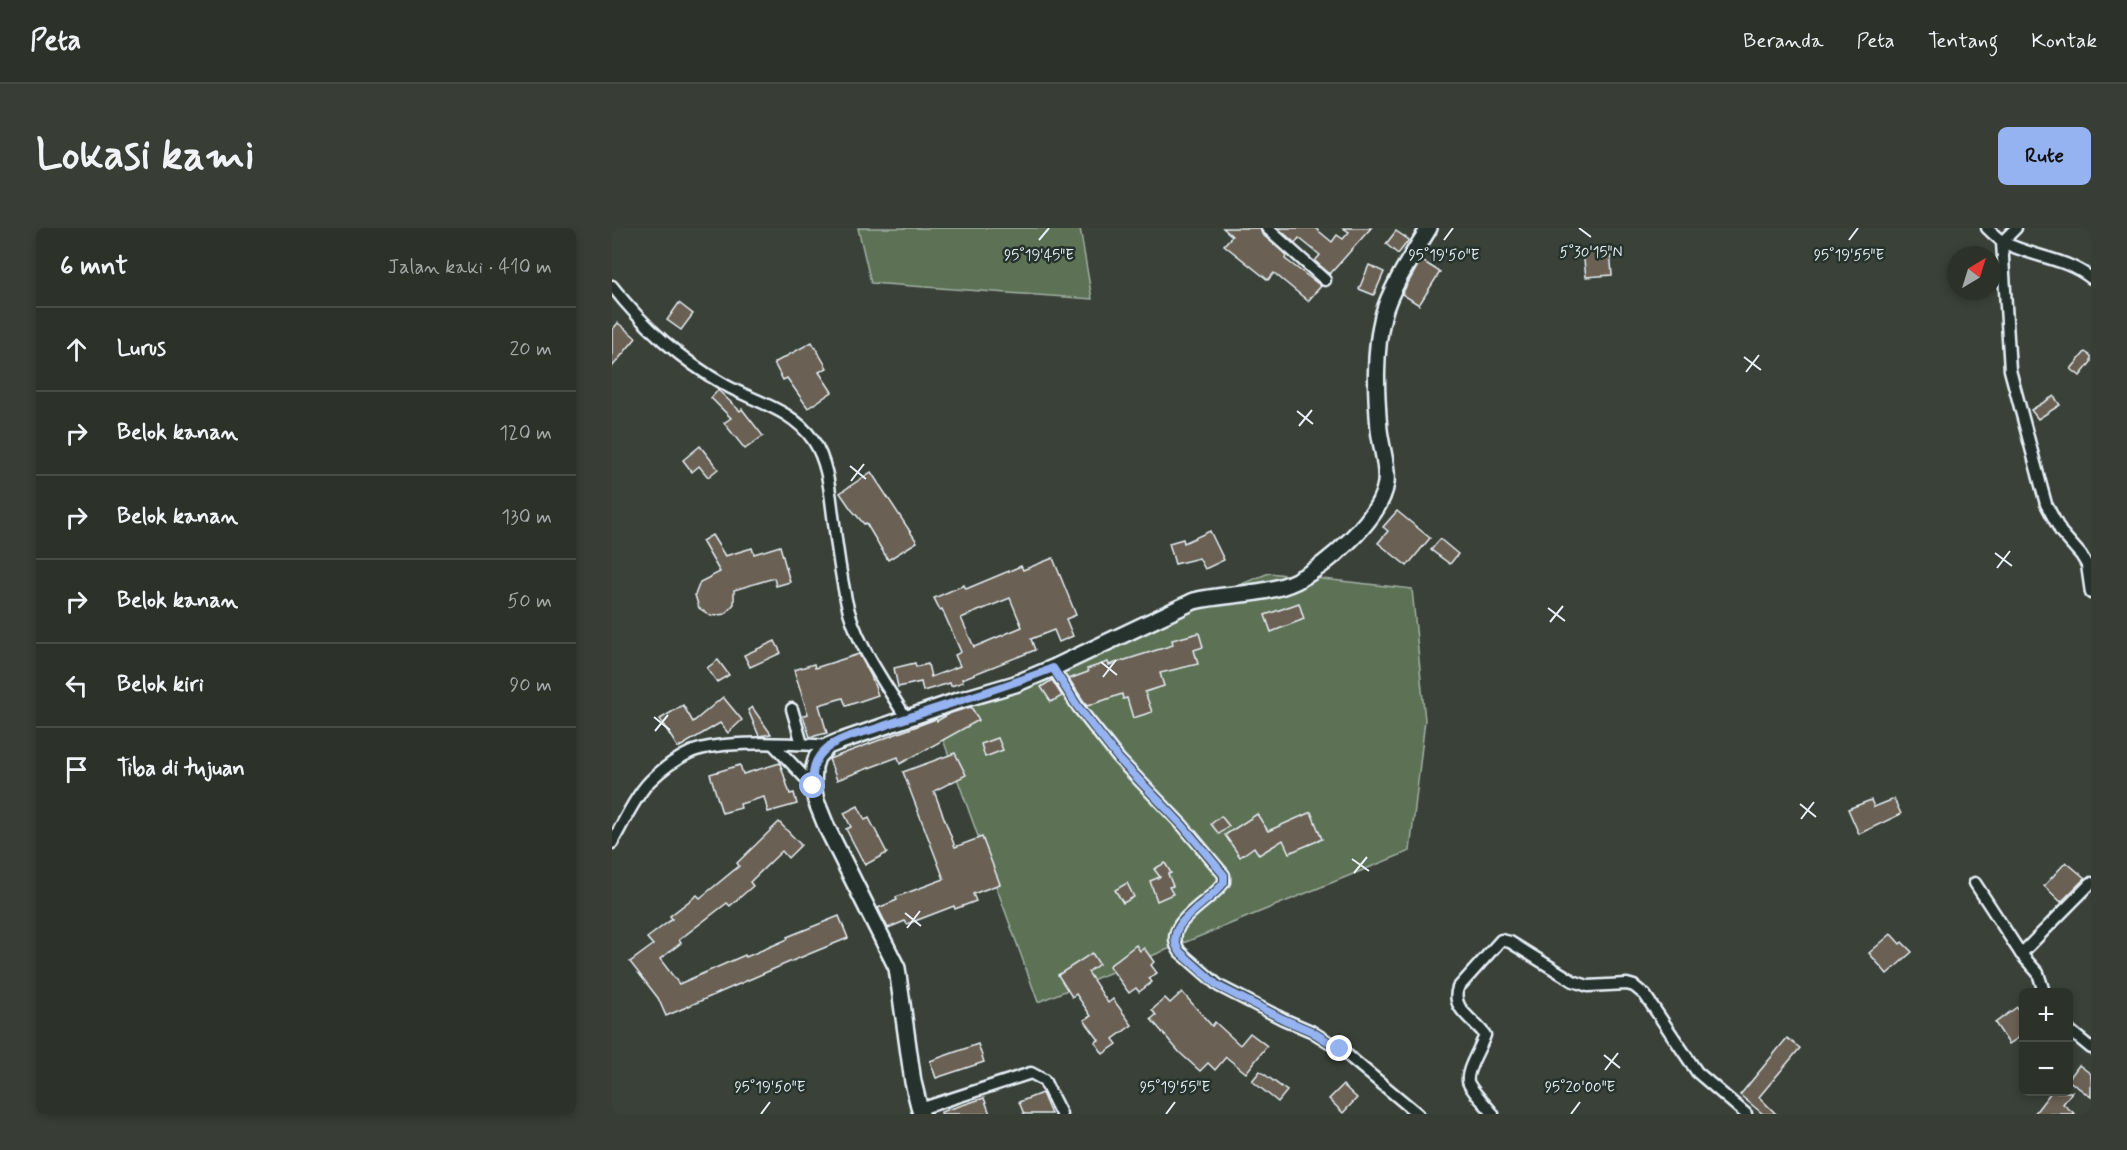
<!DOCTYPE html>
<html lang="id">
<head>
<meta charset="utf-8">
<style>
  :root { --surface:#2c312a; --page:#383d36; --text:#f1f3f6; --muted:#a6a9a8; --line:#484c47; --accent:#95b2f1 }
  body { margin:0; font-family:Mynerve,sans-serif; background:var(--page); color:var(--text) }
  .controls { position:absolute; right:18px; bottom:18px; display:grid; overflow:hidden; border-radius:9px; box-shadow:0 3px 9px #0003 }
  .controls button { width:54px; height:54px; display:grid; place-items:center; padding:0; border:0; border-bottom:2px solid var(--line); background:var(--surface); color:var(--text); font:30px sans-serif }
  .compass { position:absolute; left:1335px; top:18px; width:54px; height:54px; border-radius:50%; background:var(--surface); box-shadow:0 3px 9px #0003; rotate:38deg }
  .stop { position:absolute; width:18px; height:18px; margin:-14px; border:4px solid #95b2f1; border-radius:50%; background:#fff }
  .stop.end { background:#95b2f1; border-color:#fff; box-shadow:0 2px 6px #0008 }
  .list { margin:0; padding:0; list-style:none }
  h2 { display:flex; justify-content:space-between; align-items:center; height:78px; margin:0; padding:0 24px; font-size:26px }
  h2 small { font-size:20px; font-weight:400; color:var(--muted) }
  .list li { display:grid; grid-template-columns:39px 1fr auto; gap:18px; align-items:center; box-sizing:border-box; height:84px; padding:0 24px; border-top:2px solid var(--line) }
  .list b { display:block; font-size:22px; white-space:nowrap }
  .list em { font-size:20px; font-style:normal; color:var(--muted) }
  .icon { flex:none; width:33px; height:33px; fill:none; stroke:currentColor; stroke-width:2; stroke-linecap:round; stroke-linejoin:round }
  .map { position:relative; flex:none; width:1479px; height:886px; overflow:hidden; border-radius:9px }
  header { display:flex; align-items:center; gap:36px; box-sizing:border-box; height:84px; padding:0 30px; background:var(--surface); border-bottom:2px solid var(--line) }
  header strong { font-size:28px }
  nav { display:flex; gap:33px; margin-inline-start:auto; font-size:21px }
  .intro { display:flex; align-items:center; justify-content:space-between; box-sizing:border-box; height:144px; padding:0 36px }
  h1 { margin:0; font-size:42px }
  .button { padding:15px 27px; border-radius:9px; background:var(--accent); color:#111; font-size:21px; font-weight:700 }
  main { display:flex; gap:36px; padding:0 36px }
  aside { flex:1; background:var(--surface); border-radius:9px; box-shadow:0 3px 9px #0003 }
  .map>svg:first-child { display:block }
</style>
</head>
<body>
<header>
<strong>Peta</strong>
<nav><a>Beranda</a><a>Peta</a><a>Tentang</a><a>Kontak</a></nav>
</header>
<div class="intro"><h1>Lokasi kami</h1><a class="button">Rute</a></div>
<main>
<aside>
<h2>6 mnt<small>Jalan kaki · 410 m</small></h2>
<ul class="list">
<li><svg class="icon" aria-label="ahead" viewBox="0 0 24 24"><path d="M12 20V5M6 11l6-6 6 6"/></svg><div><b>Lurus</b></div><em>20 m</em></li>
<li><svg class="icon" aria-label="right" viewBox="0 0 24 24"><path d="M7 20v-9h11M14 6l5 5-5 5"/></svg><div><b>Belok kanan</b></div><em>120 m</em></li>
<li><svg class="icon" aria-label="right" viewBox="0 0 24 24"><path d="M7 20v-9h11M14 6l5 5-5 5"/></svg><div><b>Belok kanan</b></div><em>130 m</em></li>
<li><svg class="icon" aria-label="right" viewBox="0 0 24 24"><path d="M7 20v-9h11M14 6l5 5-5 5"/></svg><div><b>Belok kanan</b></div><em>50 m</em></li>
<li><svg class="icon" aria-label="left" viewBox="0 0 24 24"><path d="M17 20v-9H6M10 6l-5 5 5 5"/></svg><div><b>Belok kiri</b></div><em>90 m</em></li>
<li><svg class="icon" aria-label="arrive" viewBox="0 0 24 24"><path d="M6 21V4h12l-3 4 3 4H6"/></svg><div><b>Tiba di tujuan</b></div></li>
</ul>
</aside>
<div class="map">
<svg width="1479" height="886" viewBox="0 0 1479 886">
  <rect width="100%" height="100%" fill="#3a4138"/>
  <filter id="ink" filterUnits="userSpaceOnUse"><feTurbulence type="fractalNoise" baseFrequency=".0167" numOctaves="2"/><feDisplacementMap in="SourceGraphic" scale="12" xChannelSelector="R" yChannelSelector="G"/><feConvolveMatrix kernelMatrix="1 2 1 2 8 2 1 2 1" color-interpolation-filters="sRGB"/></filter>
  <g filter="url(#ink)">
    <g fill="#5d7155" stroke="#a2b1a6" stroke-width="1.5">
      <polygon points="246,0 468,0 480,71 259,55"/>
      <polygon points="657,345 800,361 813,492 798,623 426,774 320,481"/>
    </g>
    <g fill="#6a6153" stroke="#e8f1f8" stroke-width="1.5" fill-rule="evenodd">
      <polygon points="611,0 648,0 650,6 674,27 673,31 709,58 696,73 662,45 656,52 612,17 620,8"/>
      <polygon points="666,0 703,0 720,14 725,7 731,11 737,4 731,0 759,0 718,46 703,33 708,27 687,10 683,15"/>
      <polygon points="784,3 797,12 786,26 774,16"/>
      <polygon points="998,22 1000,47 974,49 971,24"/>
      <polygon points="809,32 828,44 807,77 790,66"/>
      <polygon points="757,37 772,44 762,67 747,61"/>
      <polygon points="67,75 81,86 69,102 55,92"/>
      <polygon points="6,95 24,110 0,139 0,102"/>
      <polygon points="200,114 215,140 207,144 220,164 196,180 175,150 171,152 162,135"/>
      <polygon points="1473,124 1479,128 1479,134 1468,148 1459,141"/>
      <polygon points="106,162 128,183 130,181 151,208 133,221 112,195 119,190 99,170"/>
      <polygon points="1442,168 1448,177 1426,191 1419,182"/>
      <polygon points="88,218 106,241 96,249 87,238 80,244 71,232"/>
      <polygon points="259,244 305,314 276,332 254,295 252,296 239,281 228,265"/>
      <polygon points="785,283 818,310 795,338 766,315 776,303 771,299"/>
      <polygon points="598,303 612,332 593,341 587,330 563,336 557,315 571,311 572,315"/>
      <polygon points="100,307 113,328 140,320 142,326 168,318 178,354 164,358 162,350 122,362 122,376 113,386 99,388 87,380 83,367 88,354 108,344 90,313"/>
      <polygon points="828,311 846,326 838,336 819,322"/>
      <path d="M441,330L464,387L454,391L461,408L447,414L442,402L419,411L423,422L350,451L351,454L339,458L338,455L311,463L309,454L286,459L282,440L303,435L304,439L316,436L319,449L348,438L343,427L349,424L330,381L328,382L322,370L352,357L354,361L409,338L411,342ZM398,370L410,399L362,419L349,390Z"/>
      <polygon points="687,375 692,391 659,404 653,387"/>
      <polygon points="587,405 591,419 582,422 586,436 548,445 552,458 533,464 540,484 521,490 515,470 511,471 510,466 475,478 457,451 476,444 475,441 496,434 497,437 561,417 560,412"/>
      <polygon points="163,413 169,425 138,439 132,427"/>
      <polygon points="247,426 259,448 266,467 234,478 231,470 207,477 215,505 198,509 191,488 196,486 182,442 202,436 203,440"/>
      <polygon points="106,432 117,447 105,454 95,440"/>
      <polygon points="440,452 450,468 439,474 429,459"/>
      <polygon points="111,469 130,492 116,505 108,495 66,520 48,491 71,477 81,494"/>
      <polygon points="140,479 159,506 147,508 136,482"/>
      <polygon points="359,479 367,492 288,536 286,529 225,552 217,531 324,491 325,493 339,485"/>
      <polygon points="386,510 391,522 373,529 369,516"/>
      <polygon points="343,525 354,547 322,563 343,619 370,609 388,656 361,666 364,673 343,681 342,678 295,696 293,693 276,700 266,680 285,672 284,669 332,651 291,544"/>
      <polygon points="168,535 178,566 182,565 185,576 156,584 152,569 128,576 129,580 110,585 98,546 128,537 131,546"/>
      <polygon points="1282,571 1289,586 1247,606 1236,581 1259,572 1262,579"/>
      <polygon points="246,578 253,592 257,590 275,625 253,637 234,601 239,599 232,585"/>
      <polygon points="699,584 710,611 677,625 671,612 647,627 642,619 628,629 613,607 645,586 656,603"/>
      <polygon points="609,588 617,598 607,606 599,596"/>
      <polygon points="167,594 189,617 176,630 170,623 138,654 141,658 118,678 115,675 67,712 69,715 48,731 67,756 133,727 134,729 176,711 175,709 227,688 236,710 180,733 54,788 46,770 18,734 41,717 35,710 60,691 58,688 85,667 88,670 127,638 125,635"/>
      <polygon points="1454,634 1473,650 1449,674 1432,658"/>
      <polygon points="553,635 559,645 556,646 561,658 557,659 561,666 545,673 538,653 548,649 542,641"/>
      <polygon points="515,655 522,669 511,675 503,662"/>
      <polygon points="1279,706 1288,716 1290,714 1300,724 1275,746 1257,725"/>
      <polygon points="524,717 528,723 532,720 542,734 539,737 545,745 537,750 540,754 527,764 524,760 517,765 497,738"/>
      <polygon points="480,725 487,736 476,744 496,775 501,771 520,797 501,811 505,816 491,826 483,814 487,812 472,792 479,788 464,766 460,769 446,747"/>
      <polygon points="570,764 600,798 603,794 628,817 638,805 655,818 634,845 614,829 603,842 596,835 588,843 568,825 539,791 544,787 540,782 553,770 558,775"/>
      <polygon points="1405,779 1412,789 1412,806 1397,816 1383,795"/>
      <polygon points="1175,810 1188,820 1147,869 1164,886 1151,886 1128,867"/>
      <polygon points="366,816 372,834 324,850 318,833"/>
      <polygon points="1467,837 1479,846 1479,869 1456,852"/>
      <polygon points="648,843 675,863 666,874 640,853"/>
      <polygon points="731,857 745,870 731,885 717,871"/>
      <polygon points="1439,864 1460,864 1451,876 1463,886 1422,886"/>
      <polygon points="430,865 439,886 412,886 407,874"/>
      <polygon points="372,870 378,886 329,886 329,884"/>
    </g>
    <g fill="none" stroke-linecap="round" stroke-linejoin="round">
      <g stroke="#e8f1f8" stroke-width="15">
        <g id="street">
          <polyline points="655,0 713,52"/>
          <path d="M1375,0C1380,5 1386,11 1393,15C1421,29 1454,30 1479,50"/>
          <polyline points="1404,0 1390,14 1398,142 1434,276 1449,304 1469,327 1475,337 1479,365"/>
          <path d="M0,58C30,97 70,133 113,157C143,174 180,181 201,212C217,236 218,267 222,295C225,321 229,347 234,372C243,415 272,453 294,490"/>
          <path d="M441,440L466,479L507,531L571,598L612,647V654C600,674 547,695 568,724L607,758L671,791L699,803L728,821L806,886"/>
          <polyline points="180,481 190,516"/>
          <polyline points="162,517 201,558"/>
          <path d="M0,615C10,597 24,567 38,553C50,541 64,531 79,524C109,511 183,516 216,518"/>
          <polyline points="1363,655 1409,726 1426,745 1432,764"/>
          <polyline points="1409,726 1479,655"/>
          <polyline points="1456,801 1479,820"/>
          <polyline points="308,881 419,845 432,852 449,886"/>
          <path d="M881,886C874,876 863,867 857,856C851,846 869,820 873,807C863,792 838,781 846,760L889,712L898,714L961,753L976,758L1015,756L1022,758L1033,767L1085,844L1134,886"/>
        </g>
      </g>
      <g stroke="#e8f1f8" stroke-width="20">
        <path id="secondary" d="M309,886L301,854L285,740L215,600L204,573L201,558L202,539L205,529L216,518L226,514L345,473L403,456L441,440L582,373C615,365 653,368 684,353C715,337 769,291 774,255C776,237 769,220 767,201C764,165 762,124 771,88C778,60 802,25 817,0"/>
      </g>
      <use href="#street" stroke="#26332d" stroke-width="10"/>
      <use href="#secondary" stroke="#26332d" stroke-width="15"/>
    </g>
  </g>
  <g fill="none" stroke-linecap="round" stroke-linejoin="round" filter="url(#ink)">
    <path stroke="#95b2f1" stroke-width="8" d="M201,558C200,542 202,531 214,521C227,509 250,505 266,500C324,479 384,463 441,440L466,479L507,531L571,598L612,647V654C600,674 547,696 568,724L606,758L671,791L699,803L728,821"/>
  </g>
  <path fill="none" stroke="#e8f1f8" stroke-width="2" d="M967,0L979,9M427,12L437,0M832,12L841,0M1237,12L1246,0M1132,129L1149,142M1134,144L1147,127M685,183L701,196M687,198L700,182M238,238L254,251M239,253L252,236M1383,325L1400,338M1385,340L1398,323M936,380L953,393M938,394L951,378M489,434L505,447M491,449L504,432M42,489L58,502M43,503L56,487M1188,576L1204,589M1189,591L1202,574M740,631L757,643M742,645L755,629M293,685L309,698M295,700L308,683M992,827L1008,840M993,842L1006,825M149,886L158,874M554,886L563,874M959,886L968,874"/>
  <g font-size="15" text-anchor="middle" fill="#e8f1f8" stroke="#26332d" stroke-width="5" stroke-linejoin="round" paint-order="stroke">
    <text x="979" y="29">5°30'15"N</text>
    <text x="427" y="32">95°19'45"E</text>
    <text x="832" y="32">95°19'50"E</text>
    <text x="1237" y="32">95°19'55"E</text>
    <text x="158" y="864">95°19'50"E</text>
    <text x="563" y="864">95°19'55"E</text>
    <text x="968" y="864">95°20'00"E</text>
  </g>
</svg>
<div class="controls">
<button>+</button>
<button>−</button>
</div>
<svg class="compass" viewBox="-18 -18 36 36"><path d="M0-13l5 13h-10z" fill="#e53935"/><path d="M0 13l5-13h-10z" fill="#a6a9a8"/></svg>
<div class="stop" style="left:201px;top:558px"></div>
<div class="stop end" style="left:728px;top:821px"></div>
</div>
</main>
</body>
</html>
